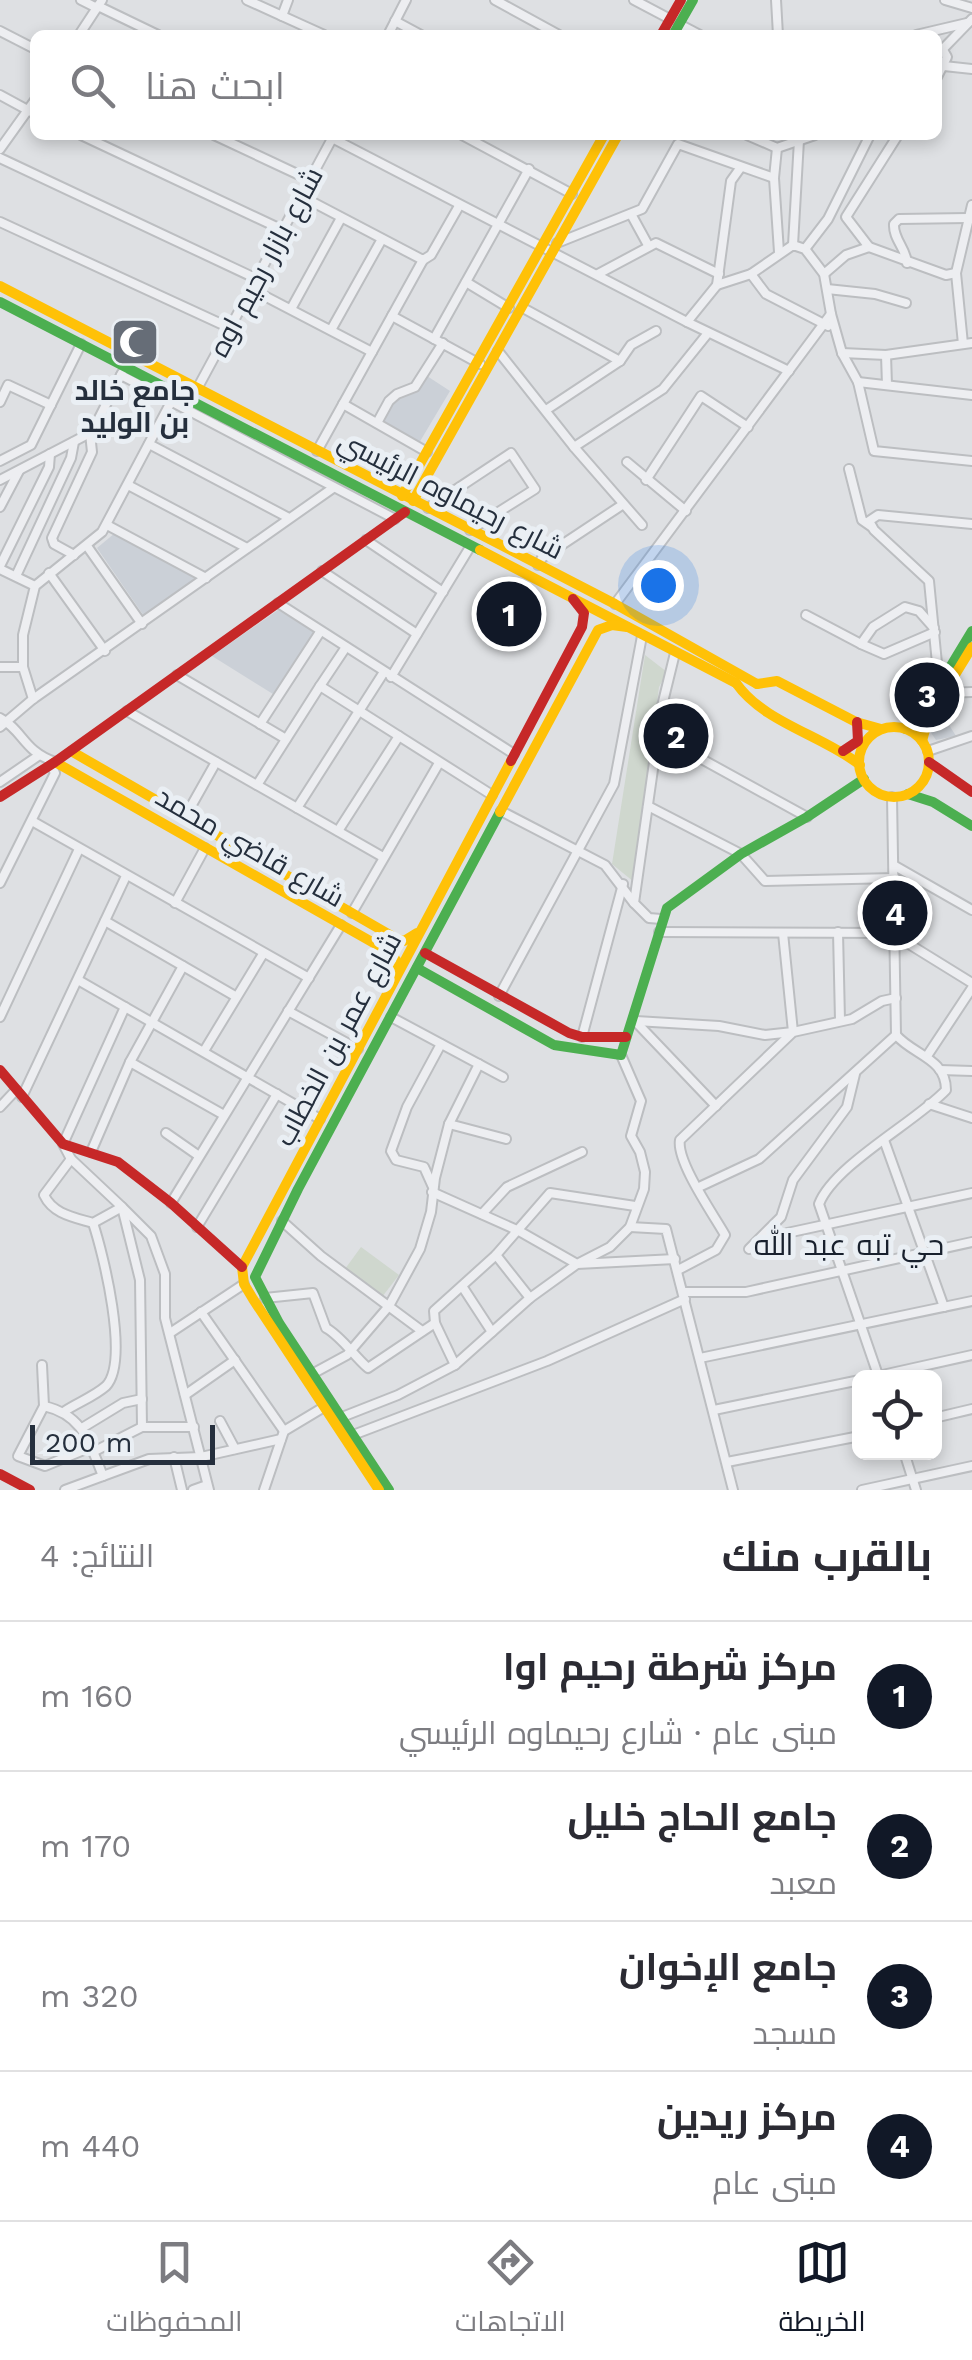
<!DOCTYPE html>
<html lang="ar">
<head>
<meta charset="utf-8">
<style>
  :root { --surface:#fff; --page:#f2f2f3; --text:#2b2b33; --muted:#7c7c81; --line:#e1e1e2; --accent:#111827 }
  body { margin:0; font-family:"Work Sans",Cairo,sans-serif; background:var(--page); color:var(--text); direction:rtl }
  .controls { position:absolute; right:30px; bottom:30px; display:grid; overflow:hidden; border-radius:15px; box-shadow:0 5px 15px #0003 }
  .controls button { width:90px; height:90px; display:grid; place-items:center; padding:0; border:0; border-bottom:2px solid var(--line); background:var(--surface); color:var(--text); font:50px sans-serif }
  .scale { position:absolute; left:30px; bottom:25px; width:185px; box-sizing:border-box; padding-left:10px; border:5px solid #252f3d; border-top:0; font-size:28px; line-height:35px; white-space:nowrap; color:#252f3d; -webkit-text-stroke:8px #eaeff4; paint-order:stroke }
  .you { position:absolute; left:658px; top:585px; width:35px; height:35px; margin:-25px; border:8px solid #fff; border-radius:50%; background:#1a73e8; box-shadow:0 0 0 15px #1a73e833 }
  .badge { display:grid; place-items:center; width:65px; height:65px; border-radius:50%; background:var(--accent); color:#fff; font-size:32px; font-weight:700 }
  .pin { position:absolute; translate:-50% -50%; border:5px solid #fff; box-shadow:0 2px 10px #0006 }
  .list { margin:0; padding:0; list-style:none }
  h2 { display:flex; justify-content:space-between; align-items:center; height:130px; margin:0; padding:0 40px; font-size:42px }
  h2 small { font-size:32px; font-weight:400; color:var(--muted) }
  .list li { display:grid; grid-template-columns:65px 1fr auto; gap:30px; align-items:center; box-sizing:border-box; height:150px; padding:0 40px; border-top:2px solid var(--line) }
  .list b { display:block; font-size:38px; white-space:nowrap }
  .list p { margin:0; font-size:32px; white-space:nowrap; color:var(--muted) }
  .list em { font-size:32px; font-style:normal; color:var(--muted) }
  .icon { flex:none; width:55px; height:55px; fill:none; stroke:currentColor; stroke-width:2; stroke-linecap:round; stroke-linejoin:round }
  .map { position:relative; flex:none; width:972px; height:1490px; overflow:hidden; direction:ltr }
  .search { position:absolute; background:var(--surface); box-shadow:0 5px 15px #0003; left:30px; right:30px; top:30px; height:110px; display:flex; align-items:center; gap:25px; box-sizing:border-box; padding:0 35px; border-radius:15px; color:var(--muted); font-size:38px }
  .sheet { height:730px; background:var(--surface) }
  nav { display:flex; justify-content:space-around; align-items:center; box-sizing:border-box; height:140px; border-top:2px solid var(--line); background:var(--surface); font-size:28px; color:var(--muted) }
  nav a { display:grid; justify-items:center; gap:5px }
  nav .on { color:var(--accent) }
  .map>svg:first-child { display:block }
</style>
</head>
<body>
<div class="map">
<svg width="972" height="1490" viewBox="0 0 972 1490">
  <rect width="100%" height="100%" fill="#dee0e3"/>
  <g fill="#cbd0d7">
    <polygon points="427,376 450,391 419,443 380,422 391,402 418,390"/>
    <polygon points="115,533 198,579 144,616 97,548"/>
    <polygon points="278,610 314,632 273,694 212,656"/>
    <polygon points="947,703 944,717 956,736 936,740 927,727"/>
  </g>
  <g fill="#cfd7ce">
    <polygon points="645,655 667,672 659,687 634,882 612,864"/>
    <polygon points="361,1247 399,1275 382,1297 345,1269"/>
  </g>
  <g fill="none" stroke-linecap="round" stroke-linejoin="round">
    <g stroke="#bcbec1" stroke-width="12">
      <g id="street">
        <polyline points="81,0 97,8"/>
        <polyline points="247,0 324,35"/>
        <polyline points="495,0 559,35"/>
        <polyline points="634,0 670,19"/>
        <polyline points="776,0 778,35"/>
        <polyline points="945,0 972,8"/>
        <polyline points="98,6 158,35"/>
        <polyline points="282,16 288,0"/>
        <polyline points="395,21 421,35"/>
        <polyline points="679,24 700,35"/>
        <polyline points="0,31 35,49"/>
        <polyline points="79,35 102,0"/>
        <polyline points="388,35 406,0"/>
        <polyline points="916,35 967,23"/>
        <polyline points="937,55 972,19"/>
        <polyline points="944,66 972,69"/>
        <polyline points="937,77 947,57 943,50"/>
        <polyline points="0,95 35,114"/>
        <polyline points="81,135 283,230"/>
        <polyline points="214,135 310,180"/>
        <polyline points="462,135 572,194"/>
        <polyline points="747,135 777,148 815,135"/>
        <polyline points="332,138 687,322 789,371"/>
        <polyline points="777,148 774,178 779,252"/>
        <polyline points="0,149 35,100"/>
        <polyline points="0,158 257,279"/>
        <polyline points="301,196 423,260 431,255 459,206"/>
        <polyline points="631,214 648,245"/>
        <polyline points="0,222 230,328"/>
        <polyline points="557,243 642,209 678,144 774,178"/>
        <polyline points="793,245 799,140"/>
        <polyline points="869,247 846,217 898,135"/>
        <polyline points="805,249 828,219 870,135"/>
        <path d="M907,263C906,248 893,239 894,224L899,219L968,218"/>
        <polyline points="598,274 656,243 719,274"/>
        <polyline points="751,274 766,294 828,326"/>
        <polyline points="824,274 846,255 869,247 946,275 956,273"/>
        <polyline points="466,282 509,308"/>
        <polyline points="717,285 751,274 793,245 805,249 824,274 831,314 842,353 858,382 874,451 972,461"/>
        <polyline points="251,289 372,352"/>
        <polyline points="827,289 875,294 906,303"/>
        <polyline points="523,308 620,361"/>
        <polyline points="291,309 341,218"/>
        <polyline points="392,316 480,364"/>
        <polyline points="687,322 717,285 731,181 741,167"/>
        <polyline points="331,330 382,239"/>
        <polyline points="434,339 529,169"/>
        <polyline points="963,344 956,273 972,205"/>
        <polyline points="498,351 574,447 642,525"/>
        <polyline points="842,353 886,355 972,343"/>
        <polyline points="886,355 887,385"/>
        <polyline points="121,375 395,519"/>
        <polyline points="858,382 972,395"/>
        <polyline points="197,389 334,135"/>
        <polyline points="0,402 8,385 51,405"/>
        <polyline points="343,404 427,452"/>
        <polyline points="546,410 620,361 631,345 656,331"/>
        <polyline points="377,423 389,401 397,394 415,387 443,343"/>
        <polyline points="149,444 289,518"/>
        <polyline points="574,447 663,389 708,333"/>
        <polyline points="317,451 423,260"/>
        <polyline points="0,461 31,445 81,344"/>
        <polyline points="627,462 686,511"/>
        <polyline points="849,469 862,520 872,527"/>
        <polyline points="0,480 92,432 122,373"/>
        <polyline points="646,480 701,396 748,427"/>
        <polyline points="128,485 247,548"/>
        <polyline points="0,507 19,471"/>
        <polyline points="428,508 511,453 535,489 470,530"/>
        <polyline points="107,525 206,578"/>
        <polyline points="366,540 443,592"/>
        <polyline points="87,546 142,624"/>
        <polyline points="74,555 54,544 52,538 92,452 90,433"/>
        <polyline points="538,565 542,558 622,505"/>
        <polyline points="0,566 49,467 50,454"/>
        <polyline points="0,569 35,586"/>
        <polyline points="322,571 417,634"/>
        <polyline points="49,573 105,651"/>
        <polyline points="16,576 71,458 74,442"/>
        <polyline points="278,603 514,754"/>
        <polyline points="615,604 831,314"/>
        <polyline points="806,615 861,644"/>
        <polyline points="934,628 919,611 905,607 873,627 861,644 884,654 935,632"/>
        <polyline points="0,667 23,667"/>
        <polyline points="177,675 286,739"/>
        <polyline points="391,677 470,547"/>
        <polyline points="939,684 929,581 874,530 869,521 878,515 972,524"/>
        <polyline points="320,686 346,647"/>
        <polyline points="944,693 972,692"/>
        <polyline points="33,699 23,667 23,635 35,586 102,532 171,402"/>
        <polyline points="127,711 383,857"/>
        <path d="M0,718C23,730 23,751 55,762"/>
        <polyline points="260,724 320,632"/>
        <polyline points="0,727 33,699 333,488"/>
        <polyline points="658,735 807,817"/>
        <polyline points="928,751 972,736"/>
        <polyline points="0,782 38,756"/>
        <polyline points="257,785 320,686 492,795"/>
        <polyline points="648,806 741,854 765,881 895,878"/>
        <polyline points="297,808 384,672"/>
        <polyline points="501,811 605,865 634,903"/>
        <polyline points="185,817 216,762"/>
        <polyline points="32,821 309,978"/>
        <polyline points="338,831 399,736"/>
        <polyline points="895,866 972,910"/>
        <polyline points="0,883 55,773 51,765"/>
        <polyline points="175,903 205,848"/>
        <polyline points="352,913 439,763"/>
        <polyline points="661,919 649,918 634,903 662,706 675,653"/>
        <polyline points="105,921 235,996"/>
        <polyline points="659,932 895,933"/>
        <polyline points="838,932 840,1020"/>
        <polyline points="896,936 972,983"/>
        <polyline points="78,980 320,1119"/>
        <polyline points="499,996 614,784 642,636"/>
        <polyline points="125,1007 63,1144 71,1159 122,1207 140,1280 142,1427"/>
        <polyline points="288,1011 358,1049"/>
        <polyline points="0,1017 79,849"/>
        <polyline points="391,1017 503,1077"/>
        <polyline points="635,1021 716,1106"/>
        <polyline points="636,1021 719,1026 765,1035 793,1032 783,933"/>
        <polyline points="582,1037 623,884"/>
        <polyline points="204,1051 263,954"/>
        <polyline points="927,1056 972,988"/>
        <polyline points="130,1062 224,1115"/>
        <polyline points="940,1070 972,1071"/>
        <polyline points="22,1097 126,876"/>
        <polyline points="929,1104 972,1118"/>
        <polyline points="0,1107 16,1090"/>
        <polyline points="449,1124 506,1139"/>
        <polyline points="166,1133 199,1156"/>
        <polyline points="884,1140 944,1307"/>
        <polyline points="91,1152 130,1062 183,966"/>
        <path d="M71,1159L44,1195C53,1214 73,1217 93,1223L122,1207L151,1236L165,1274V1318L209,1490"/>
        <polyline points="433,1187 424,1167 396,1160 391,1151 407,1107 441,1044"/>
        <polyline points="699,1187 759,1159 896,1035"/>
        <polyline points="432,1192 519,1231 577,1264 610,1247 630,1227 644,1189 645,1172 640,1152 631,1136 641,1101 621,1055"/>
        <polyline points="171,1203 341,925"/>
        <polyline points="482,1214 507,1187 582,1152"/>
        <polyline points="282,1221 321,1256 422,1331"/>
        <polyline points="197,1227 277,1094"/>
        <polyline points="630,1227 666,1229 733,1490"/>
        <polyline points="787,1233 972,1193"/>
        <polyline points="749,1249 781,1217 793,1180 847,1107 855,1074"/>
        <polyline points="496,1255 530,1298"/>
        <path d="M678,1270L716,1250L725,1235C713,1214 676,1161 680,1140L793,1032L852,1019L882,1001L896,998"/>
        <polyline points="462,1286 492,1332"/>
        <polyline points="684,1292 746,1292 972,1242"/>
        <path d="M265,1298L313,1293L326,1328C341,1336 354,1356 368,1368L435,1323"/>
        <polyline points="201,1312 284,1431"/>
        <polyline points="170,1333 244,1284"/>
        <polyline points="700,1358 972,1301"/>
        <polyline points="42,1365 44,1406 18,1456 45,1466 91,1447"/>
        <polyline points="455,1365 435,1323 434,1311 496,1255 550,1193 635,1206"/>
        <polyline points="312,1374 347,1355 389,1306 420,1249 431,1212 435,1178 449,1124 479,1064"/>
        <path d="M878,1375L819,1204C834,1165 917,1121 946,1090C946,1058 913,1055 896,1035L892,797"/>
        <polyline points="869,1378 972,1355"/>
        <polyline points="185,1395 235,1360"/>
        <path d="M44,1406C83,1415 89,1442 103,1476"/>
        <polyline points="714,1410 860,1380"/>
        <path d="M65,1411C77,1403 95,1396 106,1386C130,1361 103,1253 93,1223"/>
        <polyline points="342,1417 398,1395 455,1365 530,1298 577,1264 675,1259"/>
        <polyline points="934,1418 972,1409"/>
        <polyline points="220,1421 235,1449"/>
        <polyline points="82,1428 123,1403 142,1399"/>
        <polyline points="353,1435 547,1361 685,1299"/>
        <polyline points="93,1452 142,1427 194,1427"/>
        <polyline points="904,1452 916,1490"/>
        <polyline points="174,1457 182,1490"/>
        <polyline points="727,1462 860,1436"/>
        <polyline points="65,1490 149,1459 201,1457 281,1439"/>
        <polyline points="193,1490 207,1485"/>
        <polyline points="264,1490 284,1431 324,1407"/>
        <polyline points="862,1490 972,1466"/>
      </g>
    </g>
    <use href="#street" stroke="#edeef1" stroke-width="8"/>
    <g stroke="#4caf50" stroke-width="10">
      <polyline points="673,35 693,0"/>
      <polyline points="0,302 480,550"/>
      <polyline points="906,729 926,707 972,631"/>
      <polyline points="908,794 933,802 972,826"/>
      <polyline points="417,968 554,1045 621,1055 667,908 741,854 807,817 864,779"/>
      <polyline points="389,1490 279,1323 255,1277 298,1189 500,812"/>
    </g>
    <g stroke="#ffc107" stroke-width="10">
      <polyline points="0,286 615,604 757,684"/>
      <polyline points="402,496 604,135"/>
      <polyline points="413,501 618,135"/>
      <polyline points="480,550 736,683"/>
      <path d="M736,683C764,723 822,735 860,765"/>
      <polyline points="757,684 777,681 856,722 881,729"/>
      <circle cx="894" cy="762" r="35"/>
      <polyline points="922,741 928,719 972,647"/>
      <polyline points="71,751 397,939 404,941 417,933"/>
      <polyline points="55,762 386,950 396,960 395,975"/>
      <polyline points="500,812 598,630 612,625 627,627"/>
      <polyline points="379,1490 253,1299 244,1284 242,1267 511,761"/>
    </g>
    <g stroke="#c62828" stroke-width="10">
      <polyline points="661,35 681,0"/>
      <polyline points="843,751 858,741 857,722"/>
      <polyline points="511,761 582,627 584,613 573,599"/>
      <polyline points="929,762 972,792"/>
      <polyline points="0,797 55,762 405,512"/>
      <polyline points="425,953 569,1033 582,1037 626,1037"/>
      <polyline points="0,1070 63,1144 118,1162 171,1203 242,1267"/>
      <polyline points="0,1474 30,1490"/>
    </g>
  </g>
  <defs>
    <g id="mosque-square" transform="scale(2.5)"><rect x="-9" y="-9" width="18" height="18" rx="4" fill="#666d77" stroke="#eaeff4"/><path d="M3.5-4.9A6 6 0 1 0 3.5 4.9A5 5 0 1 1 3.5-4.9Z" fill="#fff"/></g>
  </defs>
  <g fill-rule="evenodd">
    <use href="#mosque-square" x="135" y="342"/>
  </g>
  <g text-anchor="middle" dominant-baseline="central" stroke-width="10" stroke-linejoin="round" paint-order="stroke">
    <g font-size="28" fill="#252f3d" stroke="#eaeff4">
      <text transform="translate(266 262) rotate(-62)">شارع بازار رحيم اوه</text>
      <text transform="translate(451 495) rotate(27)">شارع رحيماوه الرئيسي</text>
      <text transform="translate(250 847) rotate(30)">شارع قاضي محمد</text>
      <text transform="translate(338 1039) rotate(-62)">شارع عمر بن الخطاب</text>
    </g>
    <g font-size="28" font-weight="bold" fill="#252f3d" stroke="#eaeff4">
      <text x="135" y="390">جامع خالد<tspan x="135" dy="32">بن الوليد</tspan></text>
    </g>
    <g font-size="30" fill="#18202d" stroke="#eaeff4">
      <text x="849" y="1244">حي تبه عبد الله</text>
    </g>
  </g>
</svg>
<div class="controls">
<button><svg class="icon" aria-label="locate" viewBox="0 0 24 24"><circle cx="12" cy="12" r="6"/><path d="M12 2v4M12 18v4M2 12h4M18 12h4"/></svg></button>
</div>
<div class="scale">200 m</div>
<div class="you"></div>
<div class="pin badge" style="left:509px;top:614px">1</div>
<div class="pin badge" style="left:676px;top:736px">2</div>
<div class="pin badge" style="left:927px;top:695px">3</div>
<div class="pin badge" style="left:895px;top:913px">4</div>
<div class="search"><svg class="icon" aria-label="search" viewBox="0 0 24 24"><circle cx="10" cy="10" r="6"/><path d="M15 15l6 6"/></svg>ابحث هنا</div>
</div>
<section class="sheet">
<h2>بالقرب منك<small>النتائج: 4</small></h2>
<ul class="list">
<li><span class="badge">1</span><div><b>مركز شرطة رحيم اوا</b><p>مبنى عام · شارع رحيماوه الرئيسي</p></div><em>160 m</em></li>
<li><span class="badge">2</span><div><b>جامع الحاج خليل</b><p>معبد</p></div><em>170 m</em></li>
<li><span class="badge">3</span><div><b>جامع الإخوان</b><p>مسجد</p></div><em>320 m</em></li>
<li><span class="badge">4</span><div><b>مركز ريدين</b><p>مبنى عام</p></div><em>440 m</em></li>
</ul>
</section>
<nav>
<a class="on"><svg class="icon" aria-label="map" viewBox="0 0 24 24"><path d="M3 6l6-2 6 2 6-2v14l-6 2-6-2-6 2zM9 4v14M15 6v14"/></svg>الخريطة</a>
<a><svg class="icon" aria-label="directions" viewBox="0 0 24 24"><path d="M12 3l9 9-9 9-9-9zM9 14v-3h6M13 9l2 2-2 2"/></svg>الاتجاهات</a>
<a><svg class="icon" aria-label="saved" viewBox="0 0 24 24"><path d="M7 4h10v16l-5-4-5 4z"/></svg>المحفوظات</a>
</nav>
</body>
</html>
